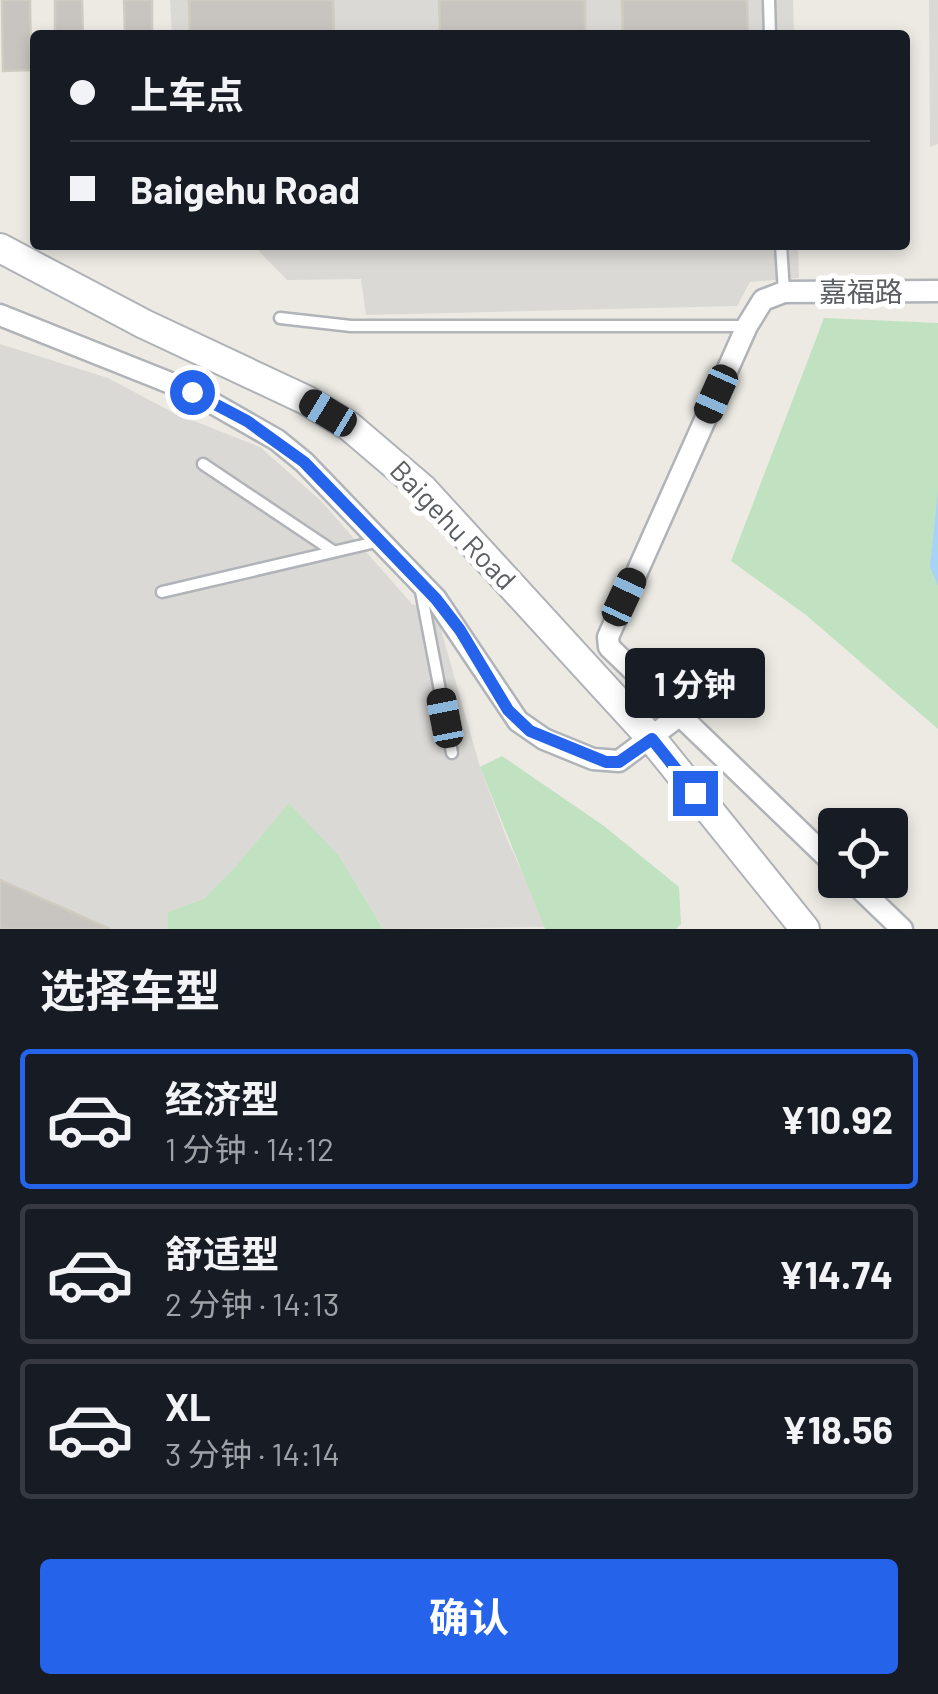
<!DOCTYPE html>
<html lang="zh">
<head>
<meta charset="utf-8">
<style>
	:root { --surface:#171b24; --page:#20242c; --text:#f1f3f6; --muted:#9ea1a6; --line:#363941; --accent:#2563eb }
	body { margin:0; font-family:Barlow,"Noto Sans SC",sans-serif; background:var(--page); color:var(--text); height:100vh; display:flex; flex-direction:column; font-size:38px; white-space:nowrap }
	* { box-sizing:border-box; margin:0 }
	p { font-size:32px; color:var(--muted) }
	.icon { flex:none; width:55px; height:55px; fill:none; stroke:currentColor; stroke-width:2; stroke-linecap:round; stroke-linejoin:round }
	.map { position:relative; height:929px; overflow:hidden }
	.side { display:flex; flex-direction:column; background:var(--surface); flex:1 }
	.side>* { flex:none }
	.top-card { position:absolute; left:30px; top:30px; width:880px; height:220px; border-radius:10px; box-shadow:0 5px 15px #0003; display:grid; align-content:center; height:220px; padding:0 40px; background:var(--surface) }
	.tools { position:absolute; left:818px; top:808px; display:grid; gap:20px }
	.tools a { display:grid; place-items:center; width:90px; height:90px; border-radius:10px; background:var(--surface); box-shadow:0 5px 15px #0003; font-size:50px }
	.end { position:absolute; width:45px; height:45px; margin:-22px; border:12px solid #2563eb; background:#fff; box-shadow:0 0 0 5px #fff }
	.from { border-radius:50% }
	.bubble { position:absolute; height:70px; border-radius:10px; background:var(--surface); box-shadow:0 5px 15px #0003; font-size:32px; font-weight:700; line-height:70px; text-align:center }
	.car { position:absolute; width:30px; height:60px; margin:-30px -15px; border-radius:12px; box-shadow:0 0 8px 2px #0007; background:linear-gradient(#222 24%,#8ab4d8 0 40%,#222 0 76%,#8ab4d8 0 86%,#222 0) }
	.top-card b { display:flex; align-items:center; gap:35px; height:95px; font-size:38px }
	.top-card b+b { border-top:2px solid var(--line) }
	.top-card i { width:25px; height:25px; background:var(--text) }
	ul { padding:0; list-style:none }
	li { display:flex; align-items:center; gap:30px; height:140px; margin:0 20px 15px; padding:0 20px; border:5px solid var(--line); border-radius:10px }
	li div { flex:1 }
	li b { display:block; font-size:38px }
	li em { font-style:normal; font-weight:700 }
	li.on { border-color:var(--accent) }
	li>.icon { width:90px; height:90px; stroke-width:1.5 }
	h2 { padding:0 40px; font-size:45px; line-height:120px }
	.cta { display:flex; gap:20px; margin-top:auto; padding:20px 40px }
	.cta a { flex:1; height:115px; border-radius:10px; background:var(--accent); color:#fff; font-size:40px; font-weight:700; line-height:115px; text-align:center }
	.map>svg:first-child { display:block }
</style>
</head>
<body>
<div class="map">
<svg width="938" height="929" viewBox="0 0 938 929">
	<rect width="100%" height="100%" fill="#eceae3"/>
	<g fill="#dbd9d5">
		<path d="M170 0H793L794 35H172Z"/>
		<path d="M929 0H938V144L930 147Z"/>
		<path d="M253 245H798L799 278 750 282 737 306 366 315 361 279 287 280Z"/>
		<path d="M0 344 108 378 174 413 260 447 321 501 413 605H434L480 767 507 839 547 927 383 929 340 857 237 865 203 899 169 912 167 929H0Z"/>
	</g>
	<g fill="#c1e2c1">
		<path d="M824 318 938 323V729L806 615 731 561Z"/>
		<path d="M502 756 604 826 679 887 681 924 676 929H545L480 767Z"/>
		<path d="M289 803 340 857 383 929H167L168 912 203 899 237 865Z"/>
	</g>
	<path fill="#a7d3f8" d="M938 490V586L930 567Z"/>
	<g fill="#c8c5c0" stroke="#d0ccc2" stroke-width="2.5">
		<path d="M2 0H30L31 70 3 71Z"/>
		<path d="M55 0H82L83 35H55Z"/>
		<path d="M124 0H152V35H125Z"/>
		<path d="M189 0H333L334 35H190Z"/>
		<path d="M439 0H585V35H440Z"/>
		<path d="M622 0H747L748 35H623Z"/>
		<path d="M0 880 110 929H0Z"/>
	</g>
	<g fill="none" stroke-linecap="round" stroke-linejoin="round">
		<g stroke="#b0b3b7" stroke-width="15">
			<g id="lane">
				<path d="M769 0 770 35"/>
				<path d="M781 245 784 292"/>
				<path d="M280 318 351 326H746"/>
				<path d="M203 464 333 551"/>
				<path d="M420 586 452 753"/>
				<path d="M162 592 380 541"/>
			</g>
		</g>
		<g stroke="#b0b3b7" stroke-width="25">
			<g id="street">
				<path d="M0 315 193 392 277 440 304 462 436 599 518 721 544 739 593 759 619 761 679 716"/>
				<path d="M835 865 609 647 608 637 747 326 763 300 784 292 938 291"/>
				<path d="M851 880 902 929"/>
			</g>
		</g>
		<g stroke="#afb2b7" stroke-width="32">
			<path id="secondary" d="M0 248 144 324 306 400 349 426 423 489 652 739 805 929"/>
		</g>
		<use href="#lane" stroke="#fff" stroke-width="10"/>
		<use href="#street" stroke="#fff" stroke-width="20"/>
		<use href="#secondary" stroke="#fff" stroke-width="28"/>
	</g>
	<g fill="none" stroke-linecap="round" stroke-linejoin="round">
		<path stroke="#2563eb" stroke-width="12" d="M192 392 247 421 304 462 436 599 460 630 508 710 530 731 606 762H619L652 739 695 793"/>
	</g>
	<g text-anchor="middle" stroke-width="10" stroke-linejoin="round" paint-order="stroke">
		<g font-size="28" fill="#5b5e62" stroke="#fff">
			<text x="861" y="302">嘉福路</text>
			<text transform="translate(453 525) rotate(46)" y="10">Baigehu Road</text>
		</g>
	</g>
</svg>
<div class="tools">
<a><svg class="icon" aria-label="locate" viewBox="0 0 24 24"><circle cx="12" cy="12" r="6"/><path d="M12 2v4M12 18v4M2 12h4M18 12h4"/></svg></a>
</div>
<i class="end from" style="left:192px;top:392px"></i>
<i class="end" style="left:695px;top:793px"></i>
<div class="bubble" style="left:625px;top:648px;width:140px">1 分钟</div>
<i class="car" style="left:716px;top:394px;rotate:204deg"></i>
<i class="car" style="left:328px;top:413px;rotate:301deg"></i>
<i class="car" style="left:624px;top:597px;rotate:25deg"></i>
<i class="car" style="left:445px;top:718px;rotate:349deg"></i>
<div class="top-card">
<b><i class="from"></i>上车点</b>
<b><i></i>Baigehu Road</b>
</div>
</div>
<section class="side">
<h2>选择车型</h2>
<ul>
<li class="on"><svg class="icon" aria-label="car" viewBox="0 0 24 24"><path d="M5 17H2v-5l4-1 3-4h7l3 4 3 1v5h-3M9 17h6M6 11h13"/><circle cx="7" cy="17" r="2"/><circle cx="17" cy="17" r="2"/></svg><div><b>经济型</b><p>1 分钟 · 14:12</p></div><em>¥10.92</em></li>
<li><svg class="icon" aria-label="car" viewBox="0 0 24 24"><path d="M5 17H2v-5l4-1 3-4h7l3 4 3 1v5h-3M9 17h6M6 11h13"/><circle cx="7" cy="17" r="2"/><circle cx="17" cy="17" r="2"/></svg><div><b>舒适型</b><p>2 分钟 · 14:13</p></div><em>¥14.74</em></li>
<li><svg class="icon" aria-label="car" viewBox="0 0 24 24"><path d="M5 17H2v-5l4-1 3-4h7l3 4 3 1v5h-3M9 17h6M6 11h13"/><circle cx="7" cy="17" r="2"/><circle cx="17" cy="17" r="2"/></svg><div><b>XL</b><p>3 分钟 · 14:14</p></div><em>¥18.56</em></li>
</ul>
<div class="cta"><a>确认</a></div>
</section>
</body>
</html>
